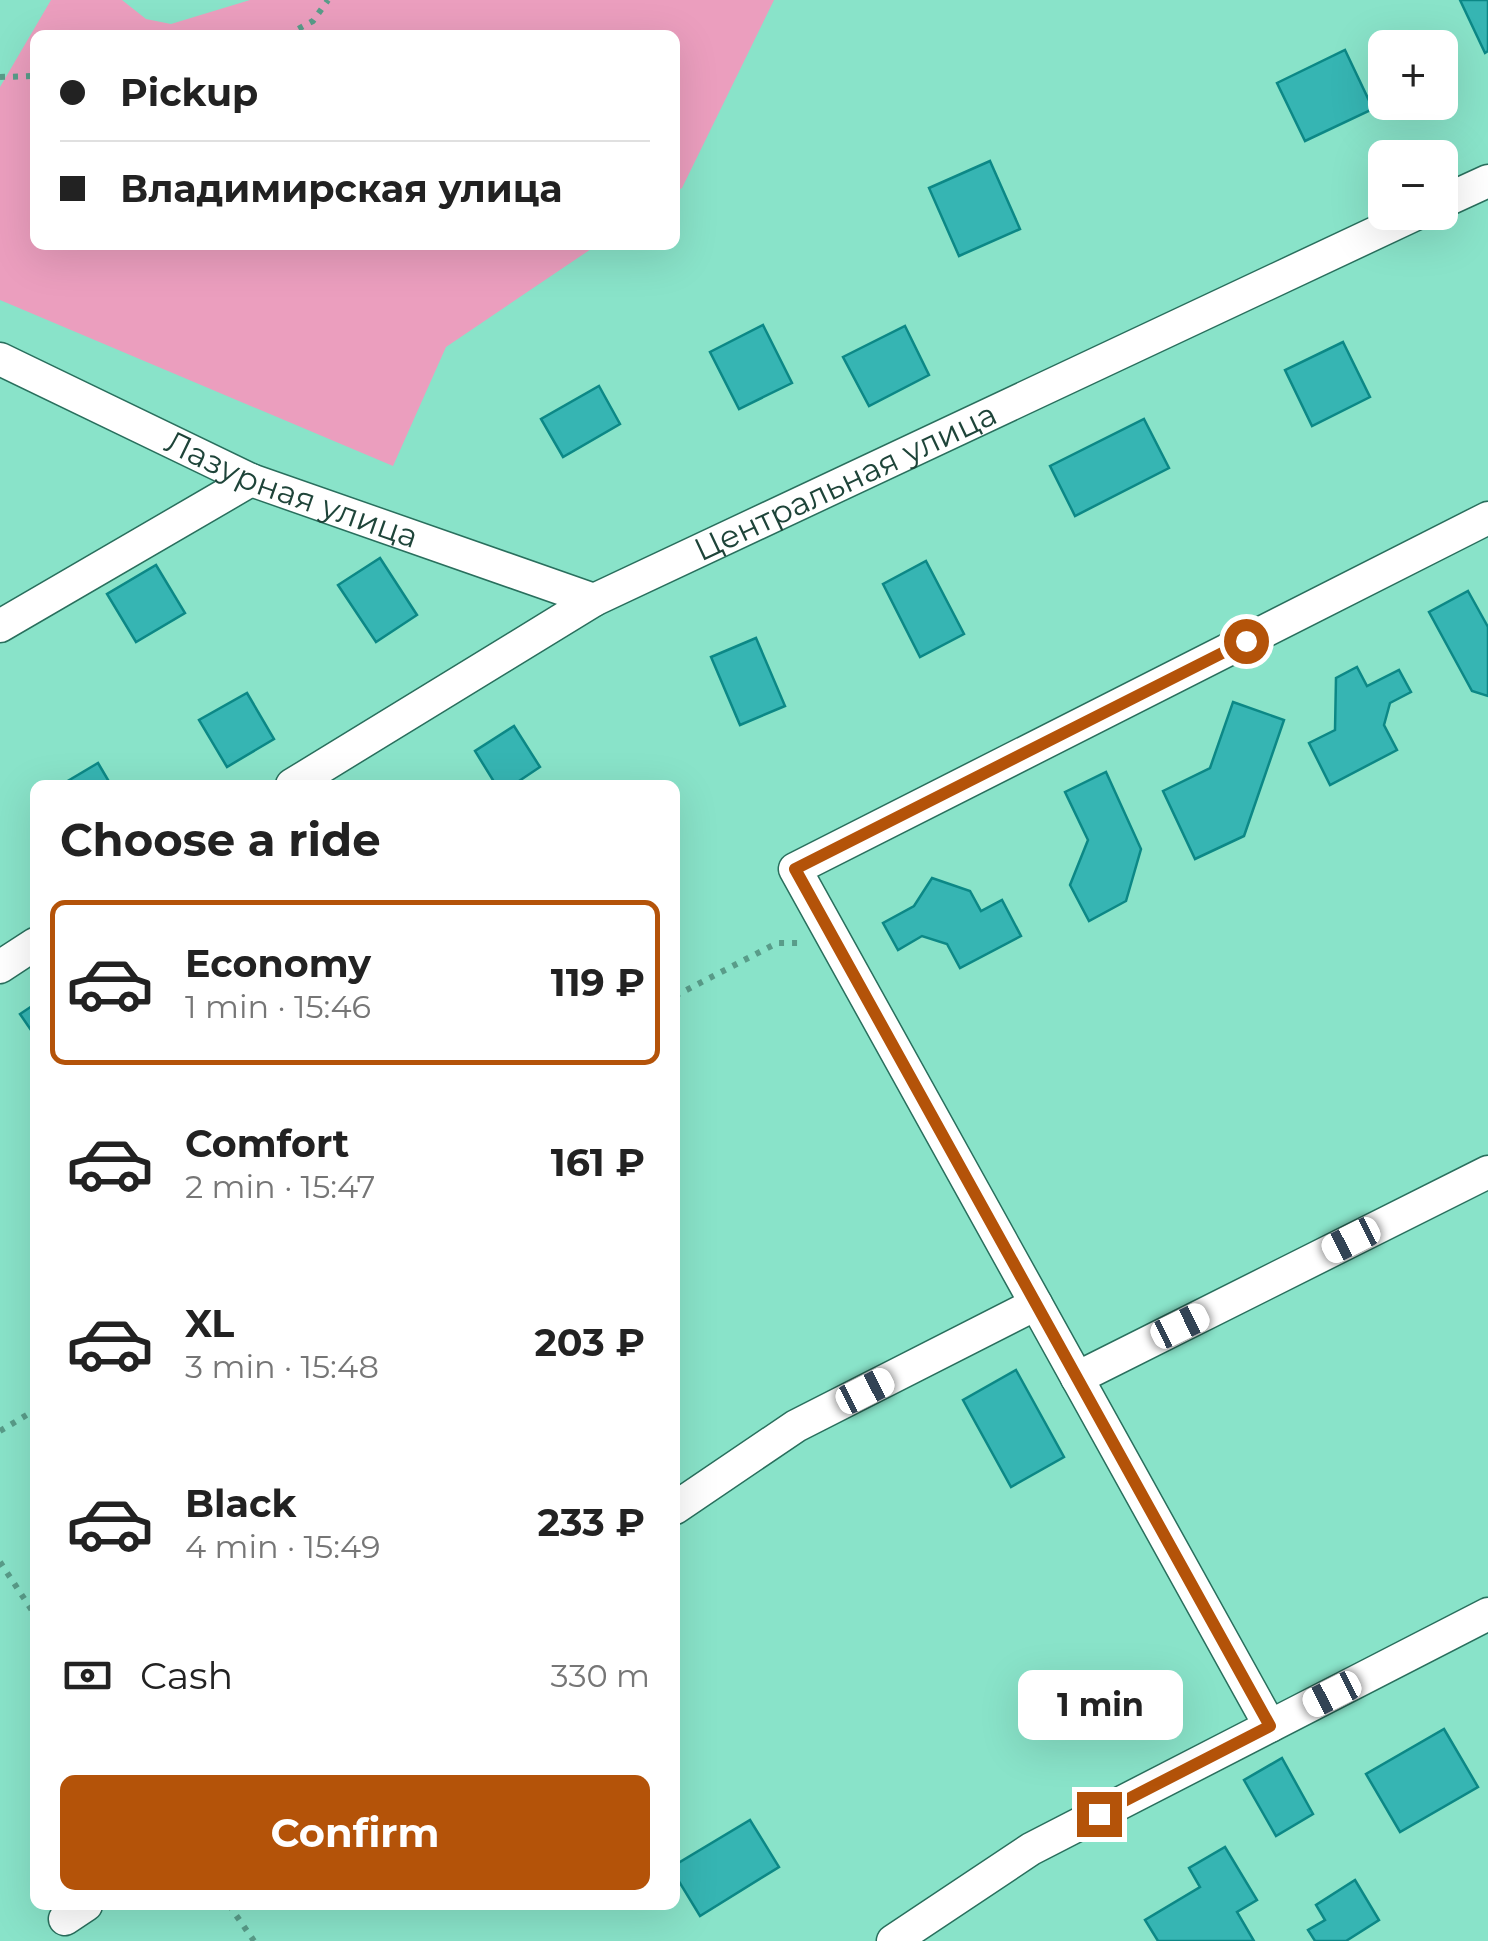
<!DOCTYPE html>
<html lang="en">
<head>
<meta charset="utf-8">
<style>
	:root { --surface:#fff; --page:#f2f2f2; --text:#222; --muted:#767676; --line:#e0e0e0; --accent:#b45309 }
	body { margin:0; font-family:Montserrat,sans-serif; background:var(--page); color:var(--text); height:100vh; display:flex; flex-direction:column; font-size:38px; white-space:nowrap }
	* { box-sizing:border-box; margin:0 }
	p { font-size:32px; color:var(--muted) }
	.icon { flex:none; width:55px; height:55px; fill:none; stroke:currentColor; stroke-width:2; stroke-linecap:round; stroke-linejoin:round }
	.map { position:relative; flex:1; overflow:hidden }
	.drawer { position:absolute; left:30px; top:780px; width:650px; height:1130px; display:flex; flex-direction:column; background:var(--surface); border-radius:15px; box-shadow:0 10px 40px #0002 }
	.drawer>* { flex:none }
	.banner { position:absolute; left:30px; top:30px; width:650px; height:220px; border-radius:15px; box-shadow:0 10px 40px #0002; display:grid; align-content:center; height:220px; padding:0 30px; background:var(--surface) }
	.controls { position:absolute; left:1368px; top:30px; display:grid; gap:20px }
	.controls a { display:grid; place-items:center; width:90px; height:90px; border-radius:15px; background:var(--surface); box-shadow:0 10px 40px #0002; font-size:50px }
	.end { position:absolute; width:45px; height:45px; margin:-22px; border:12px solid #b45309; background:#fff; box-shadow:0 0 0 5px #fff }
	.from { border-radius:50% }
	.bubble { position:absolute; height:70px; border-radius:15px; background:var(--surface); box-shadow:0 10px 40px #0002; font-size:32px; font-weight:700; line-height:70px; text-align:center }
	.car { position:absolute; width:30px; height:60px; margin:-30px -15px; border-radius:12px; box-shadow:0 0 8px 2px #0007; background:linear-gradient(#fff 24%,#345 0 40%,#fff 0 76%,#345 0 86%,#fff 0) }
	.banner b { display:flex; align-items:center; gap:35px; height:95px; font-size:38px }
	.banner b+b { border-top:2px solid var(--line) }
	.banner i { width:25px; height:25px; background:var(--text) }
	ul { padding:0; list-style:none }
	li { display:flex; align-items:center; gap:30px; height:165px; margin:0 20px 15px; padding:0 10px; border:5px solid transparent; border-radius:15px }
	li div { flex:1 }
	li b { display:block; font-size:38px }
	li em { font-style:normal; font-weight:700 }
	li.on { border-color:var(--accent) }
	li>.icon { width:90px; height:90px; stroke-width:1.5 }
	h2 { padding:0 30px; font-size:45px; line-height:120px }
	.pay { display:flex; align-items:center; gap:25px; height:110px; padding:0 30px; font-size:38px }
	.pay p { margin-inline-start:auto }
	.action { display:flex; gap:20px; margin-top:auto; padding:20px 30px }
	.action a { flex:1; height:115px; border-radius:15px; background:var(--accent); color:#fff; font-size:40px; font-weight:700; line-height:115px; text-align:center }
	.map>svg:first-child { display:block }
</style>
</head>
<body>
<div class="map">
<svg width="1488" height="1941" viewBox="0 0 1488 1941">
	<rect width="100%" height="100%" fill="#89e3c9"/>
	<path fill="#eb9ebe" d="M51 0H122L146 19 171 24 250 0H774L682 188 675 192V35H35V245H597L446 347 393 466 0 300V87Z"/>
	<g fill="#36b5b3" stroke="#0c8886" stroke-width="2.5">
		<path d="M1460 0H1488V51L1485 53Z"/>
		<path d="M1345 50 1373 109 1305 141 1277 83Z"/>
		<path d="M990 161 1020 229 959 256 929 188Z"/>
		<path d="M763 325 792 383 739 409 710 352Z"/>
		<path d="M905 326 929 375 869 406 843 357Z"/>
		<path d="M1343 342 1370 397 1312 426 1285 370Z"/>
		<path d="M599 386 620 424 563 457 541 419Z"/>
		<path d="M1144 419 1169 468 1075 516 1050 466Z"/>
		<path d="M380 558 417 615 376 642 338 585Z"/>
		<path d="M926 561 964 634 920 657 883 584Z"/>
		<path d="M156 565 185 613 136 642 107 594Z"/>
		<path d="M1468 591 1488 627V696L1472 691 1429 612Z"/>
		<path d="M756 638 785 706 740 725 711 657Z"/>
		<path d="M1357 667 1367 686 1399 670 1411 692 1390 703 1384 725 1397 750 1330 785 1309 743 1335 730 1336 678Z"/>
		<path d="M247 693 274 739 227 767 199 720Z"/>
		<path d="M1233 702 1284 720 1244 836 1195 859 1163 791 1210 768Z"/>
		<path d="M514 726 540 767 513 785H496L475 751Z"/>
		<path d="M98 763 111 785H61Z"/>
		<path d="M1106 772 1141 849 1126 901 1089 921 1070 885 1088 840 1065 792Z"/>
		<path d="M932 878 970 891 981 911 1002 900 1021 936 960 968 947 944 922 936 898 950 883 923 914 906Z"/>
		<path d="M35 1004V1036L20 1014Z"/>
		<path d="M1016 1370 1064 1457 1011 1487 963 1400Z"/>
		<path d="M1444 1729 1478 1787 1400 1832 1366 1774Z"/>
		<path d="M1282 1758 1313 1814 1276 1836 1244 1780Z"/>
		<path d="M750 1820 779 1867 700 1916 675 1875V1865Z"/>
		<path d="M1225 1847 1257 1900 1237 1912 1254 1941H1158L1145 1920 1200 1887 1189 1868Z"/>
		<path d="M1355 1880 1379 1920 1346 1941H1315L1308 1930 1325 1920 1316 1905Z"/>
	</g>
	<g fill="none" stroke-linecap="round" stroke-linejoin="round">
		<g stroke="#296f5d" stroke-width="35">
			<g id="minor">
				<path d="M1440 203 1488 181"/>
				<path id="s1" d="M0 359 251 480 594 600"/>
				<path d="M0 626 251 480"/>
				<path id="s2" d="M292 785 594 600 1420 212"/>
				<path d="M0 967 35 944"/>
				<path d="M1077 1378 1488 1172"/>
				<path d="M675 1508 796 1426 1036 1304"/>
				<path d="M1270 1726 795 869 1488 518"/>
				<path d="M65 1919 86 1905"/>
				<path d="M893 1941 1031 1849 1488 1614"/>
			</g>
		</g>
		<g stroke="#599c89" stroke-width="6" stroke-dasharray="5 8" stroke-linecap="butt">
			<path d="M287 35 313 21 328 0"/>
			<path d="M0 77 35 76"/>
			<path d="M675 996 777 943H799"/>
			<path d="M0 1431 35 1410"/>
			<path d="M0 1562 35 1615"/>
			<path d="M229 1905 254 1941"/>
		</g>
		<use href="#minor" stroke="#fff" stroke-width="32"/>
	</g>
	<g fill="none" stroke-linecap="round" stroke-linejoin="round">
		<path stroke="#b45309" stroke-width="12" d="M1099 1814 1270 1726 795 869 1246 641"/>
	</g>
	<g text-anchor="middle" stroke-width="8" stroke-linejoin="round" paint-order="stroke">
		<g font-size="32" fill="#1e4439" stroke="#89e3c9">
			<text dy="11" stroke="none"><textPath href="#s2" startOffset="632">Центральная улица</textPath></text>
			<text dy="11" stroke="none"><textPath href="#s1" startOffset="320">Лазурная улица</textPath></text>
		</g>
	</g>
</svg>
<div class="controls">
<a>+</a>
<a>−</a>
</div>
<i class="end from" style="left:1246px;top:641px"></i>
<i class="end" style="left:1099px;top:1814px"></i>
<div class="bubble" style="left:1018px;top:1670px;width:165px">1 min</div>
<i class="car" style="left:1351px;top:1240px;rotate:243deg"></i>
<i class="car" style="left:1180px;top:1326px;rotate:64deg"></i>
<i class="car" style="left:865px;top:1391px;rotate:63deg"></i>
<i class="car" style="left:1332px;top:1694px;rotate:243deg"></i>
<div class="banner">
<b><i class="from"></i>Pickup</b>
<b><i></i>Владимирская улица</b>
</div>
<section class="drawer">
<h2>Choose a ride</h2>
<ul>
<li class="on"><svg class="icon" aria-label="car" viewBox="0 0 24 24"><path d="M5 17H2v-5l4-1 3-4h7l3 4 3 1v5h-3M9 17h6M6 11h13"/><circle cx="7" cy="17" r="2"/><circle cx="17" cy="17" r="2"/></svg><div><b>Economy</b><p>1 min · 15:46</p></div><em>119 ₽</em></li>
<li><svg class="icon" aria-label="car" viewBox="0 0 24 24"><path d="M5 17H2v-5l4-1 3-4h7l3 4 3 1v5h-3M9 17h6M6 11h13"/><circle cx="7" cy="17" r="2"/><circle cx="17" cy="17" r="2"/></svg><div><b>Comfort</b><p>2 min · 15:47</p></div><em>161 ₽</em></li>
<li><svg class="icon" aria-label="car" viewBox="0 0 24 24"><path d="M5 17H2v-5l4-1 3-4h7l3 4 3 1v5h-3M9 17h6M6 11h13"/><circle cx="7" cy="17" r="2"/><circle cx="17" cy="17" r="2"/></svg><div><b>XL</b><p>3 min · 15:48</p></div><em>203 ₽</em></li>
<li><svg class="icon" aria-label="car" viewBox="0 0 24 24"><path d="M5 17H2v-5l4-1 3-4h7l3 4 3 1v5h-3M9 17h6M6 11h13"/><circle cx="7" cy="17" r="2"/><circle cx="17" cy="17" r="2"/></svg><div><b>Black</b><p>4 min · 15:49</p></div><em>233 ₽</em></li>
</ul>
<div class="pay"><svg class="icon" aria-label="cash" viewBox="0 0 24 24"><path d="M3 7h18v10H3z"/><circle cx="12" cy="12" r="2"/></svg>Cash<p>330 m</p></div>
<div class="action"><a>Confirm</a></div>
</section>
</div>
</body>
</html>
